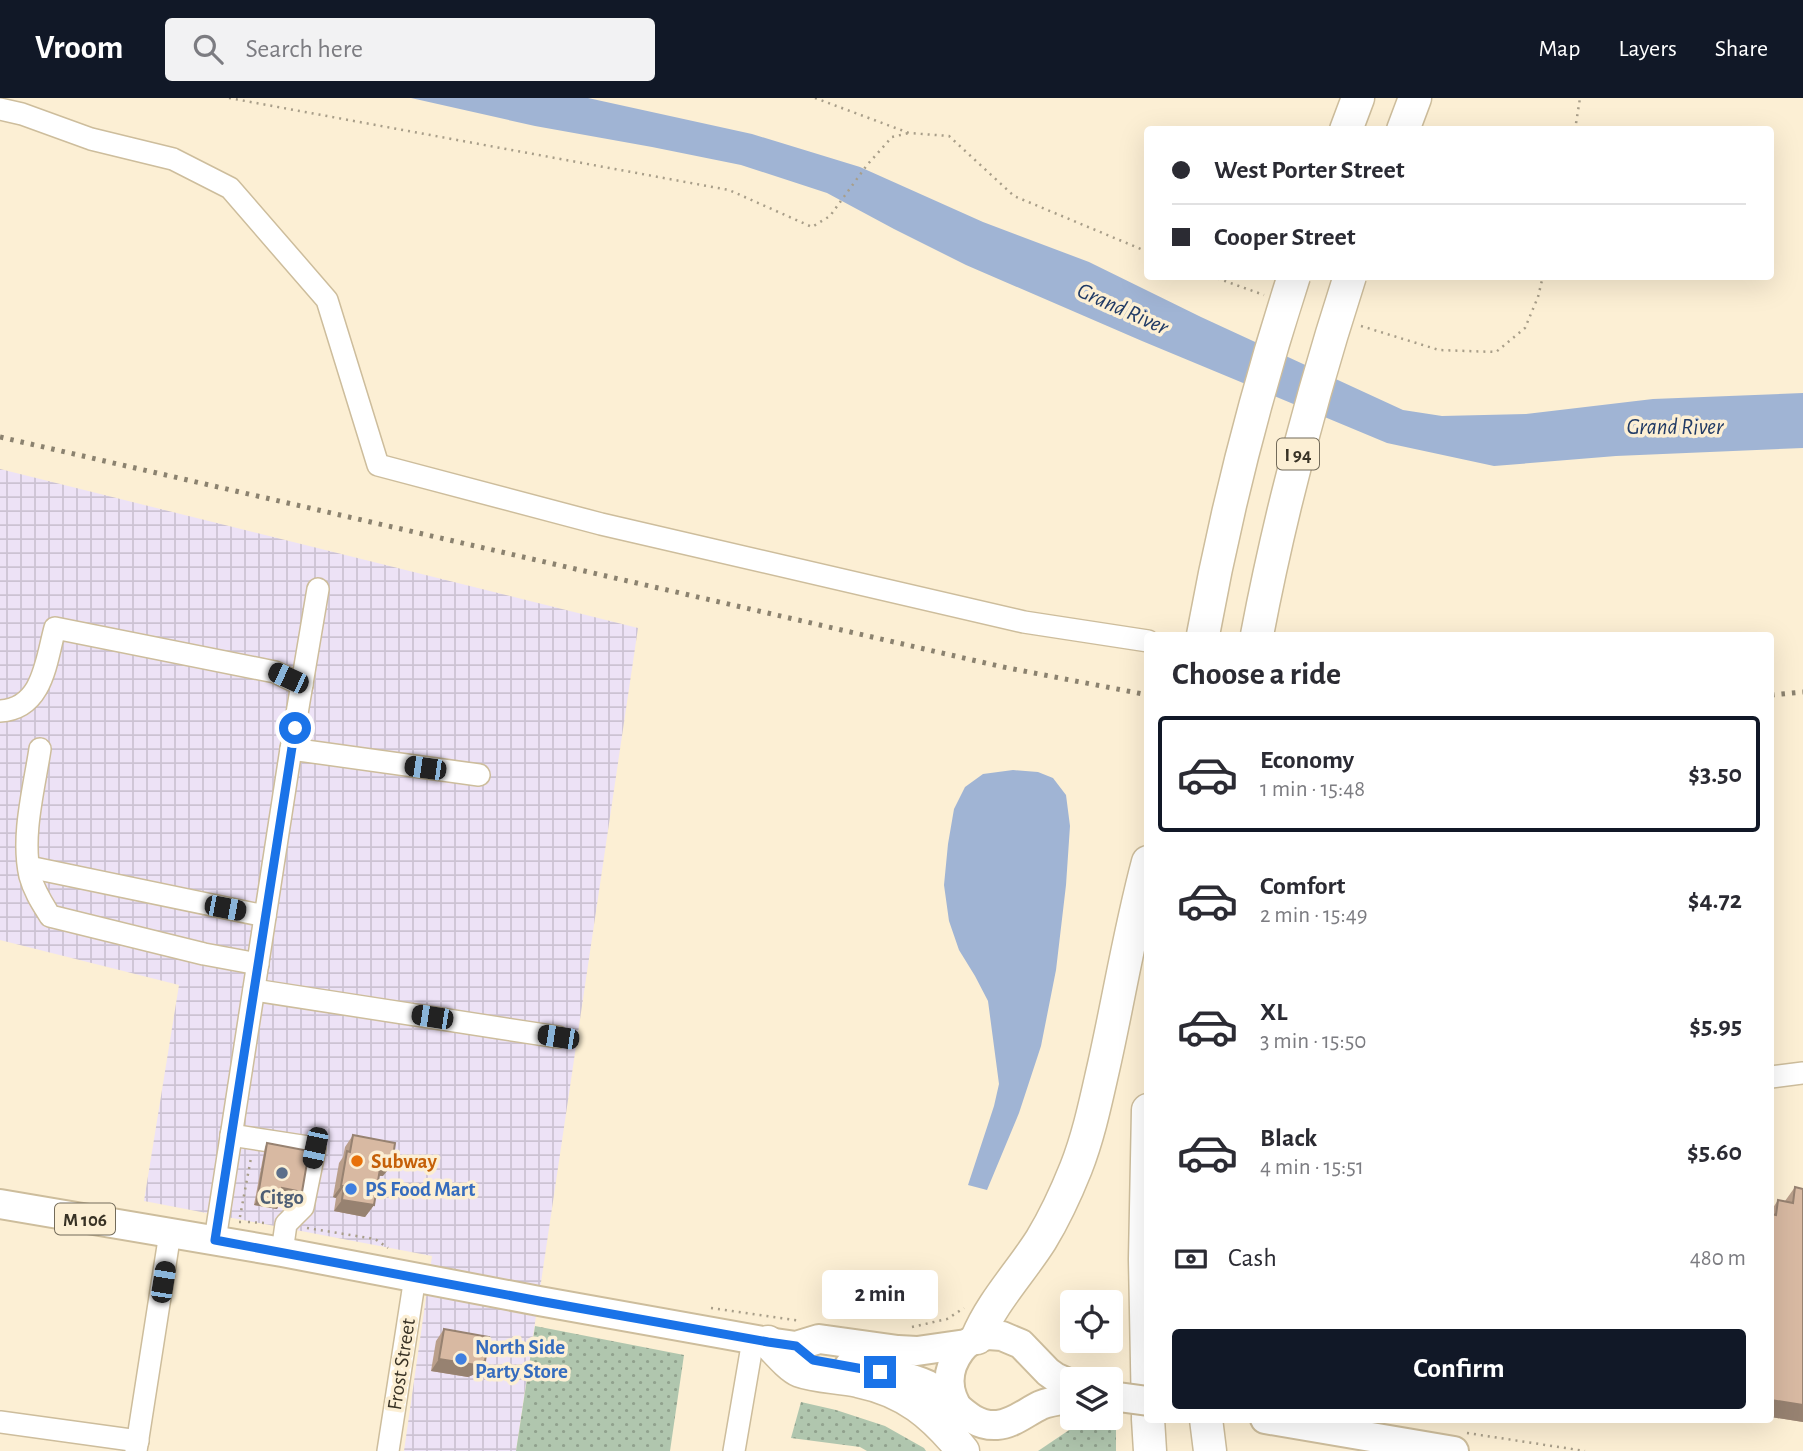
<!DOCTYPE html>
<html lang="en">
<head>
<meta charset="utf-8">
<style>
	:root { --surface:#fff; --page:#f2f2f3; --text:#2b2b33; --muted:#7c7c81; --line:#e1e1e2; --accent:#111827 }
	body { margin:0; font-family:"Alegreya Sans",sans-serif; background:var(--page); color:var(--text); height:100vh; display:flex; flex-direction:column; font-size:26px; white-space:nowrap }
	* { box-sizing:border-box; margin:0 }
	p { font-size:23px; color:var(--muted) }
	.icon { flex:none; width:38px; height:38px; fill:none; stroke:currentColor; stroke-width:2; stroke-linecap:round; stroke-linejoin:round }
	.map { position:relative; flex:1; overflow:hidden }
	.panel { position:absolute; left:1144px; top:534px; width:630px; height:791px; display:flex; flex-direction:column; background:var(--surface); border-radius:7px; box-shadow:0 7px 28px #0002 }
	.panel>* { flex:none }
	.guide { position:absolute; left:1144px; top:28px; width:630px; height:154px; border-radius:7px; box-shadow:0 7px 28px #0002; display:grid; align-content:center; height:154px; padding:0 28px; background:var(--surface) }
	.fabs { position:absolute; left:1060px; top:1192px; display:grid; gap:14px }
	.fabs a { display:grid; place-items:center; width:63px; height:63px; border-radius:7px; background:var(--surface); box-shadow:0 7px 28px #0002; font-size:35px }
	.end { position:absolute; width:32px; height:32px; margin:-16px; border:9px solid #1a73e8; background:#fff; box-shadow:0 0 0 4px #fff }
	.from { border-radius:50% }
	.bubble { position:absolute; height:49px; border-radius:7px; background:var(--surface); box-shadow:0 7px 28px #0002; font-size:23px; font-weight:600; line-height:49px; text-align:center }
	.car { position:absolute; width:21px; height:42px; margin:-21px -10px; border-radius:9px; box-shadow:0 0 5px 2px #0007; background:linear-gradient(#222 24%,#8ab4d8 0 40%,#222 0 76%,#8ab4d8 0 86%,#222 0) }
	.guide b { display:flex; align-items:center; gap:24px; height:66px; font-size:26px }
	.guide b+b { border-top:2px solid var(--line) }
	.guide i { width:18px; height:18px; background:var(--text) }
	ul { padding:0; list-style:none }
	li { display:flex; align-items:center; gap:21px; height:116px; margin:0 14px 10px; padding:0 14px; border:4px solid transparent; border-radius:7px }
	li div { flex:1 }
	li b { display:block; font-size:26px }
	li em { font-style:normal; font-weight:600 }
	li.selected { border-color:var(--accent) }
	li>.icon { width:63px; height:63px; stroke-width:1.5 }
	h2 { padding:0 28px; font-size:32px; line-height:84px }
	.pay { display:flex; align-items:center; gap:18px; height:77px; padding:0 28px; font-size:26px }
	.pay p { margin-inline-start:auto }
	.cta { display:flex; gap:14px; margin-top:auto; padding:14px 28px }
	.cta a { flex:1; height:80px; border-radius:7px; background:var(--accent); color:#fff; font-size:28px; font-weight:600; line-height:80px; text-align:center }
	header { display:flex; align-items:center; gap:42px; box-sizing:border-box; height:98px; padding:0 35px; background:var(--accent); color:#fff }
	header strong { font-size:33px }
	nav { display:flex; gap:38px; margin-inline-start:auto; font-size:24px }
	.search { width:490px; height:63px; background:var(--page); display:flex; align-items:center; gap:18px; box-sizing:border-box; padding:0 24px; border-radius:7px; color:var(--muted); font-size:26px }
	.map>svg:first-child { display:block }
</style>
</head>
<body>
<header>
<strong>Vroom</strong>
<div class="search"><svg class="icon" aria-label="search" viewBox="0 0 24 24"><circle cx="10" cy="10" r="6"/><path d="M15 15l6 6"/></svg>Search here</div>
<nav><a>Map</a><a>Layers</a><a>Share</a></nav>
</header>
<div class="map">
<svg width="1803" height="1353" viewBox="0 0 1803 1353">
	<defs>
		<pattern id="industrial-grid" width="8" height="8" patternUnits="userSpaceOnUse" patternTransform="scale(1.75)"><rect width="8" height="8" fill="#ede2f6"/><path d="M0 4h8M4 0v8" fill="none" stroke="#ccc2d3"/></pattern>
		<pattern id="grass-dots" width="8" height="8" patternUnits="userSpaceOnUse" patternTransform="scale(1.75)"><rect width="8" height="8" fill="#b0c6ae"/><path d="M2 2h.1M6 6h.1" fill="none" stroke="#90a18d" stroke-width="1.8" stroke-linecap="round"/></pattern>
	</defs>
	<rect width="100%" height="100%" fill="#fcefd4"/>
	<path fill="url(#industrial-grid)" d="M0 371 638 530 516 1353H404L432 1158 144 1103 179 887 0 842Z"/>
	<g fill="url(#grass-dots)">
		<path d="M535 1228 684 1257 670 1353H516Z"/>
		<path d="M801 1304 836 1312 885 1328 924 1350 926 1353H867L860 1349 791 1340Z"/>
		<path d="M1087 1320 1116 1325V1353H1038Z"/>
	</g>
	<g fill="#a0b4d4">
		<path d="M411 0H588L752 36 860 69 983 124 1089 164 1201 219 1403 312 1442 318 1526 316 1653 301 1803 295V350L1616 358 1494 368 1387 345 1142 243 966 167 894 131 827 95 741 67 652 49 535 28Z"/>
		<path d="M1013 672 1038 674 1053 680 1066 697 1070 728 1066 787 1056 872 1041 948 1019 1015 987 1092 968 1087 994 1008 999 986 988 903 975 878 959 852 949 823 944 787 948 746 954 711 965 689 983 676Z"/>
	</g>
	<g fill="none" stroke-linecap="round" stroke-linejoin="round">
		<g stroke="#cdbd9c" stroke-width="24">
			<g id="minor">
				<path d="M0 11 22 16 91 41 173 61 230 90 327 202 378 367 601 426 1024 524 1148 543"/>
				<path d="M0 613C43 611 46 563 55 530L275 574 302 587"/>
				<path d="M40 651C34 691 21 738 30 778 34 793 42 805 50 818L204 856 258 866"/>
				<path d="M291 651 479 677"/>
				<path d="M29 769 265 818"/>
				<path d="M254 892 558 939"/>
				<path d="M1771 979 1803 975"/>
				<path d="M231 1037 315 1050 303 1109 286 1126 282 1154"/>
				<path d="M215 1142 291 651 318 491"/>
				<path d="M0 1324 138 1343"/>
				<path d="M136 1353 170 1135"/>
				<path d="M388 1353 415 1179"/>
				<path d="M734 1353 753 1242"/>
			</g>
		</g>
		<g stroke="#cdbd9c" stroke-width="32">
			<g id="major">
				<path d="M0 1106 282 1154 539 1203 768 1244 796 1248 819 1241 898 1252 917 1253 966 1246 977 1240 988 1237 1002 1238 1021 1246 1048 1274 1055 1279 1073 1287"/>
				<path d="M849 1268C876 1273 903 1276 928 1287 953 1299 967 1329 997 1327 1013 1326 1026 1314 1041 1307 1051 1303 1062 1302 1073 1300"/>
				<path d="M956 1307C944 1285 949 1264 966 1246"/>
				<path d="M1265 1321 1454 1353"/>
			</g>
		</g>
		<g stroke="#cdbd9c" stroke-width="35">
			<g id="highway">
				<path d="M1346 32 1358 0"/>
				<path d="M1403 32 1415 0"/>
				<path d="M1148 1012 1145 1161 1148 1316"/>
				<path d="M977 1240C992 1204 1020 1175 1041 1142 1055 1119 1066 1095 1076 1070 1089 1037 1096 1002 1104 967 1119 900 1130 831 1148 764"/>
				<path d="M768 1244C776 1252 790 1269 800 1273 816 1279 841 1279 858 1283 906 1293 933 1316 963 1353"/>
				<path d="M1148 1321 1150 1353"/>
				<path d="M1206 1321 1210 1353"/>
			</g>
		</g>
		<g stroke="#a89e89" stroke-width="2.5" stroke-dasharray="2 5" stroke-linecap="butt">
			<path d="M229 0 729 92 812 129 830 118 867 67 892 39 909 35"/>
			<path d="M815 0 909 35 949 38 1014 98 1148 154"/>
			<path d="M1575 32 1580 0"/>
			<path d="M1211 178 1264 197"/>
			<path d="M1361 228 1439 252 1496 254 1525 230 1538 199 1543 178"/>
			<path d="M241 1124H239L251 1060"/>
			<path d="M248 1124 266 1125"/>
			<path d="M307 1130 375 1141 388 1150"/>
			<path d="M711 1210 801 1223"/>
			<path d="M912 1229 947 1221 964 1210"/>
			<path d="M1467 1335 1585 1353"/>
		</g>
		<use href="#minor" stroke="#fff" stroke-width="21"/>
		<use href="#major" stroke="#fff" stroke-width="28"/>
		<use href="#highway" stroke="#fff" stroke-width="32"/>
		<g stroke="#8b826f" stroke-width="5" stroke-dasharray="3.5 7" stroke-linecap="butt">
			<path d="M0 339 1003 569 1148 597"/>
			<path d="M1771 597 1803 594"/>
		</g>
		<g stroke="#cdbd9c" stroke-width="32" stroke-linecap="butt">
			<path id="major-bridge" d="M1111 1298 1148 1303"/>
		</g>
		<g stroke="#cdbd9c" stroke-width="35" stroke-linecap="butt">
			<g id="highway-bridge">
				<path d="M1203 537C1225 416 1256 295 1294 178"/>
				<path d="M1257 537C1280 416 1312 296 1350 178"/>
			</g>
		</g>
		<use href="#major-bridge" stroke="#fff" stroke-width="28"/>
		<use href="#highway-bridge" stroke="#fff" stroke-width="32"/>
	</g>
	<g fill="#ba9f8b">
		<path d="M353 1037 383 1078H379L374 1107 365 1119 334 1113 336 1100 333 1099 339 1065 343 1059 345 1049Z"/>
		<path d="M267 1045 299 1098 282 1095 277 1111 254 1107 265 1049Z"/>
		<path d="M1795 1089 1803 1091V1324L1771 1319V1113L1778 1102 1785 1103Z"/>
		<path d="M444 1231 477 1275 468 1279 431 1273 436 1243Z"/>
	</g>
	<g fill="#978271">
		<path d="M381 1065 392 1067 383 1078 373 1077Z"/>
		<path d="M341 1088H344L336 1100 333 1099Z"/>
		<path d="M282 1090 302 1094 299 1098 280 1094Z"/>
		<path d="M342 1102 374 1107 365 1119 334 1113Z"/>
		<path d="M257 1103 279 1107 277 1111 254 1107Z"/>
		<path d="M439 1261 485 1263 477 1275 468 1279 431 1273Z"/>
		<path d="M1771 1302 1803 1307V1324L1771 1319Z"/>
	</g>
	<g fill="#d8b9a2" stroke="#978271" stroke-width="2">
		<path d="M353 1037 395 1045 392 1067 381 1065 374 1107 342 1102 344 1088H341L347 1053 350 1054Z"/>
		<path d="M267 1045 309 1053 302 1094 282 1090 279 1107 257 1103Z"/>
		<path d="M1795 1089 1803 1091V1307L1771 1302V1116L1776 1117 1778 1102 1793 1105Z"/>
		<path d="M444 1231 489 1239 485 1263 476 1267 439 1261Z"/>
	</g>
	<g fill="none" stroke-linecap="round" stroke-linejoin="round">
		<path stroke="#1a73e8" stroke-width="9" d="M295 630 215 1142 539 1203 768 1244 796 1248 813 1262 880 1274"/>
	</g>
	<circle fill="#e8710a" stroke="#fcefd4" stroke-width="2.5" cx="357" cy="1063" r="7"/>
	<circle fill="#5c6f8a" stroke="#fcefd4" stroke-width="2.5" cx="282" cy="1075" r="7"/>
	<g fill="#3f7fe0" stroke="#fcefd4" stroke-width="2.5">
		<circle cx="351" cy="1091" r="7"/>
		<circle cx="461" cy="1261" r="7"/>
	</g>
	<g text-anchor="middle" stroke-width="7" stroke-linejoin="round" paint-order="stroke">
		<g fill="#fcefd4" stroke="#736b5a" stroke-width="2">
			<rect x="1277" y="340.5" width="42" height="31" rx="5"/>
			<rect x="55" y="1105.5" width="60" height="31" rx="5"/>
		</g>
		<g font-size="19" font-weight="bold" fill="#383225">
			<text x="1298" y="363">I 94</text>
			<text x="85" y="1128">M 106</text>
		</g>
		<g font-size="21" font-weight="bold" fill="#c56008" stroke="#fcefd4" text-anchor="start">
			<text x="371" y="1070">Subway</text>
		</g>
		<g font-size="21" font-weight="bold" fill="#366cbe" stroke="#fcefd4" text-anchor="start">
			<text x="365" y="1098">PS Food Mart</text>
			<text x="475" y="1256">North Side<tspan x="475" dy="24">Party Store</tspan></text>
		</g>
		<g font-size="21" font-weight="bold" fill="#4e5e75" stroke="#fcefd4">
			<text x="282" y="1106">Citgo</text>
		</g>
		<g font-size="21" fill="#383225" stroke="#fcefd4">
			<text transform="translate(401 1266) rotate(-81)" y="7">Frost Street</text>
		</g>
		<g font-size="23" font-style="italic" fill="#203a65" stroke="#fcefd4">
			<text transform="translate(1123 210) rotate(24)" y="8">Grand River</text>
			<text x="1675" y="336">Grand River</text>
		</g>
	</g>
</svg>
<div class="fabs">
<a><svg class="icon" aria-label="locate" viewBox="0 0 24 24"><circle cx="12" cy="12" r="6"/><path d="M12 2v4M12 18v4M2 12h4M18 12h4"/></svg></a>
<a><svg class="icon" aria-label="layers" viewBox="0 0 24 24"><path d="M12 4l9 5-9 5-9-5zM3 14l9 5 9-5"/></svg></a>
</div>
<i class="end from" style="left:295px;top:630px"></i>
<i class="end" style="left:880px;top:1274px"></i>
<div class="bubble" style="left:822px;top:1172px;width:116px">2 min</div>
<i class="car" style="left:288px;top:580px;rotate:295deg"></i>
<i class="car" style="left:425px;top:670px;rotate:278deg"></i>
<i class="car" style="left:225px;top:810px;rotate:101deg"></i>
<i class="car" style="left:432px;top:919px;rotate:279deg"></i>
<i class="car" style="left:558px;top:939px;rotate:279deg"></i>
<i class="car" style="left:315px;top:1050px;rotate:192deg"></i>
<i class="car" style="left:163px;top:1184px;rotate:9deg"></i>
<div class="guide">
<b><i class="from"></i>West Porter Street</b>
<b><i></i>Cooper Street</b>
</div>
<section class="panel">
<h2>Choose a ride</h2>
<ul>
<li class="selected"><svg class="icon" aria-label="car" viewBox="0 0 24 24"><path d="M5 17H2v-5l4-1 3-4h7l3 4 3 1v5h-3M9 17h6M6 11h13"/><circle cx="7" cy="17" r="2"/><circle cx="17" cy="17" r="2"/></svg><div><b>Economy</b><p>1 min · 15:48</p></div><em>$3.50</em></li>
<li><svg class="icon" aria-label="car" viewBox="0 0 24 24"><path d="M5 17H2v-5l4-1 3-4h7l3 4 3 1v5h-3M9 17h6M6 11h13"/><circle cx="7" cy="17" r="2"/><circle cx="17" cy="17" r="2"/></svg><div><b>Comfort</b><p>2 min · 15:49</p></div><em>$4.72</em></li>
<li><svg class="icon" aria-label="car" viewBox="0 0 24 24"><path d="M5 17H2v-5l4-1 3-4h7l3 4 3 1v5h-3M9 17h6M6 11h13"/><circle cx="7" cy="17" r="2"/><circle cx="17" cy="17" r="2"/></svg><div><b>XL</b><p>3 min · 15:50</p></div><em>$5.95</em></li>
<li><svg class="icon" aria-label="car" viewBox="0 0 24 24"><path d="M5 17H2v-5l4-1 3-4h7l3 4 3 1v5h-3M9 17h6M6 11h13"/><circle cx="7" cy="17" r="2"/><circle cx="17" cy="17" r="2"/></svg><div><b>Black</b><p>4 min · 15:51</p></div><em>$5.60</em></li>
</ul>
<div class="pay"><svg class="icon" aria-label="cash" viewBox="0 0 24 24"><path d="M3 7h18v10H3z"/><circle cx="12" cy="12" r="2"/></svg>Cash<p>480 m</p></div>
<div class="cta"><a>Confirm</a></div>
</section>
</div>
</body>
</html>
